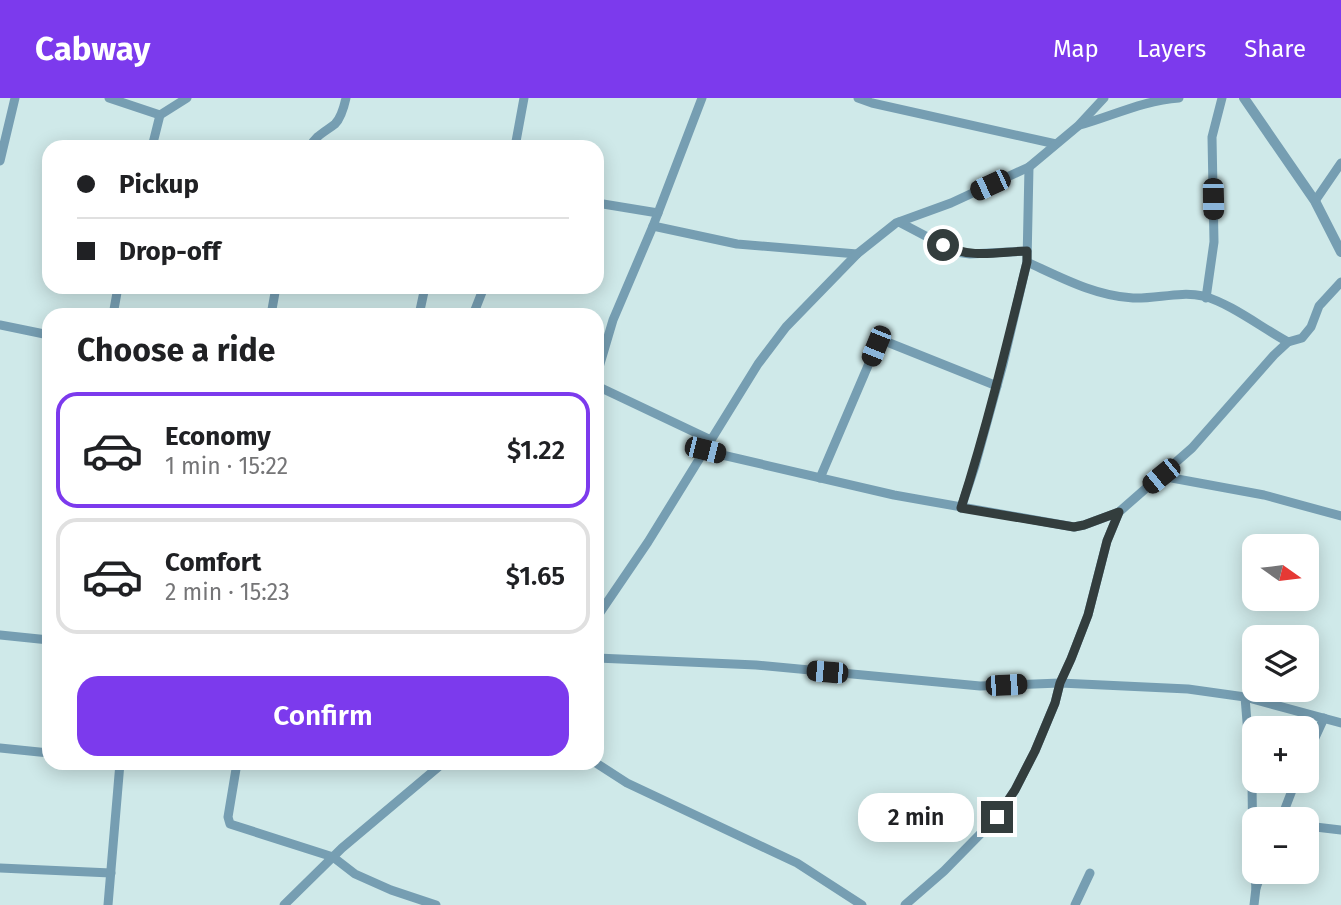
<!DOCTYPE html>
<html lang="en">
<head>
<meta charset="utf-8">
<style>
	:root { --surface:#fff; --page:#f2f2f2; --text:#202124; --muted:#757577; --line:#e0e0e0; --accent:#7c3aed }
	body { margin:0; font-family:"Fira Sans",sans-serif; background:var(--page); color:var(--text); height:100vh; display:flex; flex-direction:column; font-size:26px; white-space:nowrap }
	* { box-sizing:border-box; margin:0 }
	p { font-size:23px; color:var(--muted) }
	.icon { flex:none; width:38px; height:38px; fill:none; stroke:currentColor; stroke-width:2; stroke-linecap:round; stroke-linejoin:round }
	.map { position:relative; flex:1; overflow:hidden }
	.sheet { position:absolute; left:42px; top:210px; width:562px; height:462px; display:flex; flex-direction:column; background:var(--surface); border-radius:21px; box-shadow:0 4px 18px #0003 }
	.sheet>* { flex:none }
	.top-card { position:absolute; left:42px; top:42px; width:562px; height:154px; border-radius:21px; box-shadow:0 4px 18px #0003; display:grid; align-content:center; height:154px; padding:0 35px; background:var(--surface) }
	.needle { width:46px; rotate:104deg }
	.controls { position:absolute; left:1242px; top:436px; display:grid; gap:14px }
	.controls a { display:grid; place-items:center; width:77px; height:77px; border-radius:14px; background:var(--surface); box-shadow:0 4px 18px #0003; font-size:35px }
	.end { position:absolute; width:32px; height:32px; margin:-16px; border:9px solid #333d3d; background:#fff; box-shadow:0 0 0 4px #fff }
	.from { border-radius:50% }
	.bubble { position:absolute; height:49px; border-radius:21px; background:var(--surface); box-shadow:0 4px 18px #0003; font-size:23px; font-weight:600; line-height:49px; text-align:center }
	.car { position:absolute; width:21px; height:42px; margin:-21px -10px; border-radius:9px; box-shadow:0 0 5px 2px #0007; background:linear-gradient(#222 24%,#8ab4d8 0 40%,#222 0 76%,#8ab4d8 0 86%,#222 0) }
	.top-card b { display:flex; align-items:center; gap:24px; height:66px; font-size:26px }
	.top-card b+b { border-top:2px solid var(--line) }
	.top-card i { width:18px; height:18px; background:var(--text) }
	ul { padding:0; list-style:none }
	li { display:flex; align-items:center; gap:21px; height:116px; margin:0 14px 10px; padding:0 21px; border:4px solid var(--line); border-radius:21px }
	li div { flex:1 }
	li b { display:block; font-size:26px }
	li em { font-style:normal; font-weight:600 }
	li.on { border-color:var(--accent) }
	li>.icon { width:63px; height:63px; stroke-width:1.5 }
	h2 { padding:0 35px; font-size:32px; line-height:84px }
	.cta { display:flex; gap:14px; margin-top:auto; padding:14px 35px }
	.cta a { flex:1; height:80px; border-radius:21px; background:var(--accent); color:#fff; font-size:28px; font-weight:600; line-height:80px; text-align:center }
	header { display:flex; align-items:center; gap:42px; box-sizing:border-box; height:98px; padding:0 35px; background:var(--accent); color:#fff }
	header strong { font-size:33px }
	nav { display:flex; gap:38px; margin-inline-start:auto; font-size:24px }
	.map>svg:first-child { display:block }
</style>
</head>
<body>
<header>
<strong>Cabway</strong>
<nav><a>Map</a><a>Layers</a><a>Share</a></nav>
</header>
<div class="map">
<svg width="1341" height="807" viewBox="0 0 1341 807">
	<rect width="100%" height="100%" fill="#cfe9e9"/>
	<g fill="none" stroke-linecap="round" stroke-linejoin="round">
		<g stroke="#769eb2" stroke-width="9">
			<path d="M109 0 160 17"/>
			<path d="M858 0 872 5 1056 46"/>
			<path d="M1080 27C1112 18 1145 2 1179 0"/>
			<path d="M152 49 160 17 187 0"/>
			<path d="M310 49C316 37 325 34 335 26 341 20 344 9 346 0"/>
			<path d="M515 49 524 0"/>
			<path d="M0 63 15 0"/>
			<path d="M1315 103 1341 65"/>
			<path d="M597 105 658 115"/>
			<path d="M899 124 956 154 970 156 1027 153"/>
			<path d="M653 128 737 146 857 156"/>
			<path d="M1027 164C1060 179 1095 198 1133 200 1156 201 1180 193 1203 198 1230 205 1262 230 1288 244"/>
			<path d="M1206 200 1214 144 1212 39 1222 0"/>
			<path d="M113 217 118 189"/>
			<path d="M271 217 276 189"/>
			<path d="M419 217 425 189"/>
			<path d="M473 217 484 189"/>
			<path d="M0 227 49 237"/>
			<path d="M597 276 613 222 653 128 702 0"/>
			<path d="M597 288 711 342"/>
			<path d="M705 353 894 397 1074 429 1084 427 1119 414"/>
			<path d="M1161 378 1264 397 1341 418"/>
			<path d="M820 380 876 249 881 244H887L997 288"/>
			<path d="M961 410 975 368 1003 266 1027 164 1029 69"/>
			<path d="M597 519 648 444 758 266 786 229 857 156 896 125 951 105 1029 69 1078 28 1104 0"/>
			<path d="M0 537 49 542"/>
			<path d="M597 560 756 567 980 588 1060 585 1188 591 1245 599 1341 625"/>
			<path d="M1245 599 1252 686 1253 759 1256 790"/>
			<path d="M0 650 49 655"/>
			<path d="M1307 657 1324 620"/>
			<path d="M237 665 228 719 230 726 333 759 355 776 391 792 436 807"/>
			<path d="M596 665 627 685 797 765 862 807"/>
			<path d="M1281 721 1296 682"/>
			<path d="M1307 728 1341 732"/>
			<path d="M0 770 111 775"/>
			<path d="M108 807 120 665"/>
			<path d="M284 807 342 750 443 665"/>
			<path d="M905 807 944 773 997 719 1015 692 1035 653 1055 605 1060 585 1071 561 1088 517 1107 443 1119 414 1192 350 1274 257 1288 244 1302 240 1311 229 1319 208 1341 184"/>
			<path d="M1075 807 1090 775"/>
			<path d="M1254 807 1256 790 1262 774"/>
		</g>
		<path stroke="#769eb2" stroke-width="10" d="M1244 0 1315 103 1341 154"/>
	</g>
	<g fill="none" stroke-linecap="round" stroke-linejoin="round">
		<path stroke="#333d3d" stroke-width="9" d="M943 147C971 161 997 154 1027 153V164C1007 246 987 329 961 410L1074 429 1084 427 1119 414 1107 443 1088 517 1071 561 1060 585 1055 605 1035 653 1015 692 997 719"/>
	</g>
</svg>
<div class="controls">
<a><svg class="needle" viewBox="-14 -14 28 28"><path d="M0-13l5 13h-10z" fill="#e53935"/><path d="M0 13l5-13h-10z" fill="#757577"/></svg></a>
<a><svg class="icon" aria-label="layers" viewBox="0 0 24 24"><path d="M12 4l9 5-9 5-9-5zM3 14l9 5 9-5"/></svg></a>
<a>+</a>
<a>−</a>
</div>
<i class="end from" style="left:943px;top:147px"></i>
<i class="end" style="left:997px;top:719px"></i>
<div class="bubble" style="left:858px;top:695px;width:116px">2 min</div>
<i class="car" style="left:990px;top:87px;rotate:245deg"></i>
<i class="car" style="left:1213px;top:101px;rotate:179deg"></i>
<i class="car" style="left:876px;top:248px;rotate:202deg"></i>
<i class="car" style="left:705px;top:352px;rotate:104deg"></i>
<i class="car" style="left:1161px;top:378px;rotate:231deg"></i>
<i class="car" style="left:827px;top:574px;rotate:275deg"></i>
<i class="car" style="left:1006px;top:587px;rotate:87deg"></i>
<div class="top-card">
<b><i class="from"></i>Pickup</b>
<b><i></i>Drop-off</b>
</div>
<section class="sheet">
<h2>Choose a ride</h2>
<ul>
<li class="on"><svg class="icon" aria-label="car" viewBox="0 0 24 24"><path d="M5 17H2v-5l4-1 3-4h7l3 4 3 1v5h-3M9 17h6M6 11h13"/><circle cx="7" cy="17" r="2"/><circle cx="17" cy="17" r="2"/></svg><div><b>Economy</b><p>1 min · 15:22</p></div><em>$1.22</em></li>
<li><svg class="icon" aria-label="car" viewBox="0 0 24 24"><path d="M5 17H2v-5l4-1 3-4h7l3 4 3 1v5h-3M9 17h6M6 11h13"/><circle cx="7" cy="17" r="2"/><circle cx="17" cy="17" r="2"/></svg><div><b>Comfort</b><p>2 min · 15:23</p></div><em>$1.65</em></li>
</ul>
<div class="cta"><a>Confirm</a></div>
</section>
</div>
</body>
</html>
